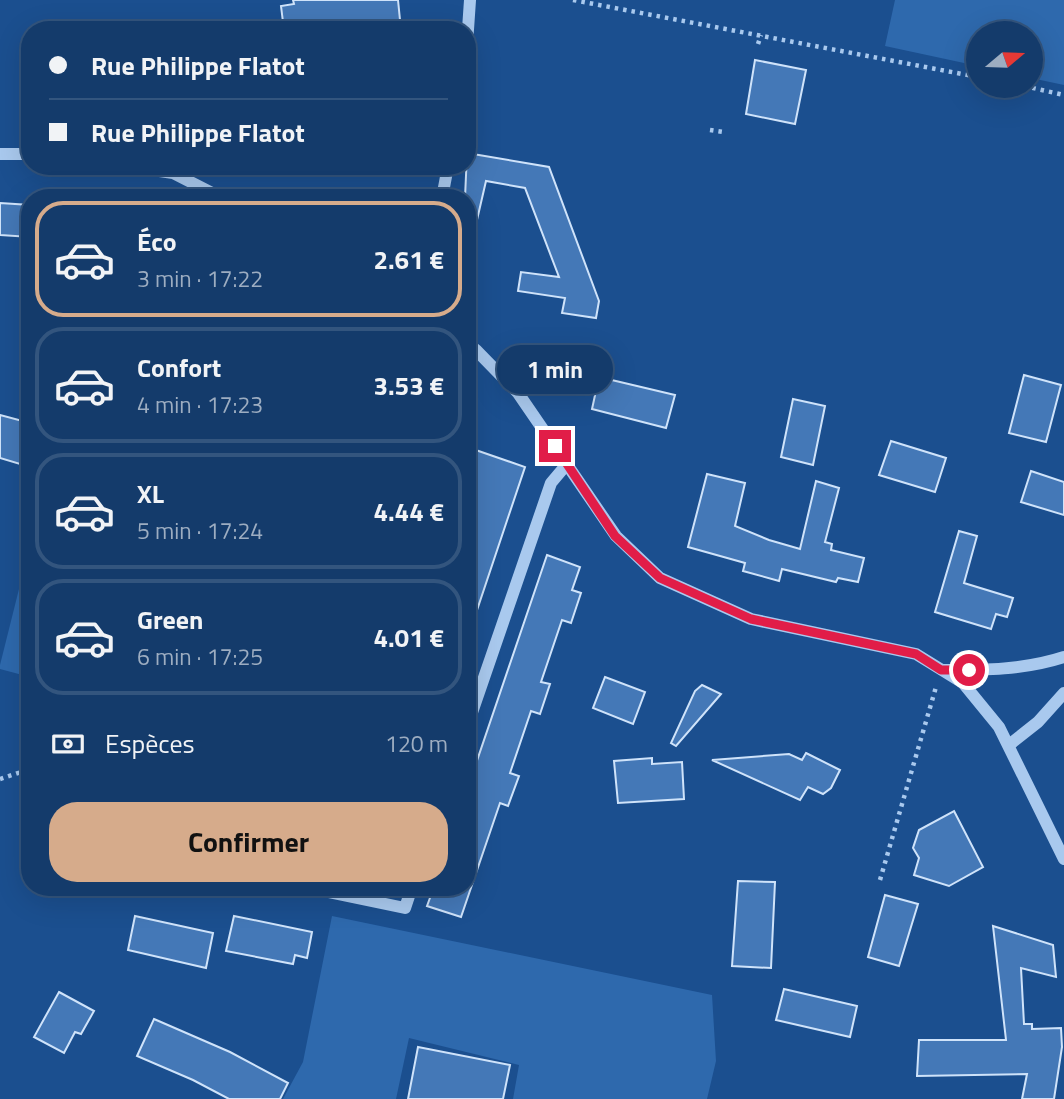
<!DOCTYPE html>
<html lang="fr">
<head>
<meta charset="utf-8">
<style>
	:root { --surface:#143b6b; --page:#214673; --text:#f1f3f6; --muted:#9dadc1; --line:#33557e; --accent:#d6ab8b }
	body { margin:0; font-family:"Titillium Web",sans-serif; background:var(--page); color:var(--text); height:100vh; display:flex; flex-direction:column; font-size:26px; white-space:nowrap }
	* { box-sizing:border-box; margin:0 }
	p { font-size:23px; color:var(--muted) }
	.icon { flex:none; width:38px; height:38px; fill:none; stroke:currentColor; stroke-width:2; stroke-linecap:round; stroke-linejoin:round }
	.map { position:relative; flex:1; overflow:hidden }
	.panel { position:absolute; left:21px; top:189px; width:455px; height:707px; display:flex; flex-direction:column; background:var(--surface); border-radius:28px; box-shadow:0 7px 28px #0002,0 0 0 2px var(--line) }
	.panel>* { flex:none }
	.hud { position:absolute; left:21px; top:21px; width:455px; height:154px; border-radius:28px; box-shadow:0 7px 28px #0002,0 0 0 2px var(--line); display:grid; align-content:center; height:154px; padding:0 28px; background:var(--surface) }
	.needle { width:46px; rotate:71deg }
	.buttons { position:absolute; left:966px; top:21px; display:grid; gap:14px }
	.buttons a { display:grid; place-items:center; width:77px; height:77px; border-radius:50%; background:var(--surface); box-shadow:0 7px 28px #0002,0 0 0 2px var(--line); font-size:35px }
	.end { position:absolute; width:32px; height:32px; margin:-16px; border:9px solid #e11d48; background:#fff; box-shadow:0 0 0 4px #fff }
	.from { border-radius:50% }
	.bubble { position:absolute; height:49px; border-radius:24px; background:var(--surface); box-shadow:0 7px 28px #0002,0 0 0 2px var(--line); font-size:23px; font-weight:700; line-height:49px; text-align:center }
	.hud b { display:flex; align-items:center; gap:24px; height:66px; font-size:26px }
	.hud b+b { border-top:2px solid var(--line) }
	.hud i { width:18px; height:18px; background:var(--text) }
	ul { padding:12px 0 0; list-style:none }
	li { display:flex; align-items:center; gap:21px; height:116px; margin:0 14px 10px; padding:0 14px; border:4px solid var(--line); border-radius:28px }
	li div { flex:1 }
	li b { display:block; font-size:26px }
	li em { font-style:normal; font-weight:700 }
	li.active { border-color:var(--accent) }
	li>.icon { width:63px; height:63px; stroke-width:1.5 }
	.pay { display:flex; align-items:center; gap:18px; height:77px; padding:0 28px; font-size:26px }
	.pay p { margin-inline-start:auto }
	.cta { display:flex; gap:14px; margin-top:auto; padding:14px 28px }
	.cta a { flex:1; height:80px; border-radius:28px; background:var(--accent); color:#111; font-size:28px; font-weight:700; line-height:80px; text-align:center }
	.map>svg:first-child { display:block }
</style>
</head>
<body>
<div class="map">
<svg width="1064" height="1099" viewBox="0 0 1064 1099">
	<rect width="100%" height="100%" fill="#1b4f8f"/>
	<g fill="#2e69ad">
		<path d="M895 0H1064V85L1031 78V33H978V66L885 46Z"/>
		<path d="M30 545V677L0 669V665Z"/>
		<path d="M332 916 712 995 716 1061 707 1099H513L519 1065 409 1038 396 1099H283L303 1062Z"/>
	</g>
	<g fill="#4478b7" stroke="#cfe3fa" stroke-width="2">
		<path d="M293 0H398L401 30H284L281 6 294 4Z"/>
		<path d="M755 60 806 70 795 124 746 114Z"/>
		<path d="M467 153 549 167 599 301 596 318 562 313 565 298 518 291 521 272 559 277 525 188 486 181 474 233 467 232V198H465Z"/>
		<path d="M0 203 30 205V237L0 235Z"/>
		<path d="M1024 375 1061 385 1046 442 1009 433Z"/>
		<path d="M599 377 675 395 666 428 592 409Z"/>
		<path d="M793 399 825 406 813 465 781 457Z"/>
		<path d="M0 415 30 423V467L0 458Z"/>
		<path d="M891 441 946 458 935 492 879 475Z"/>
		<path d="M467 447 525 467 471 628 467 627Z"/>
		<path d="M1031 471 1064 482V515L1021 502Z"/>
		<path d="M707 474 745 483 735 526 769 540 800 549 816 481 839 488 825 542 832 544 831 550 864 558 858 582 838 578 836 582 782 569 779 581 743 571 745 563 688 547Z"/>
		<path d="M959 531 977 536 964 583 1013 598 1007 617 996 614 991 629 935 612Z"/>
		<path d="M547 555 580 567 572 590 581 593 571 623 562 620 541 682 550 684 540 714 531 711 510 773 519 776 508 806 500 803 461 917 427 906 434 887H468L467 790Z"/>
		<path d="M605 677 645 692 633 724 593 708Z"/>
		<path d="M702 685 721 694 676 746 671 743 695 691Z"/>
		<path d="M806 753 840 770 831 788 823 794 808 787 800 800 712 760 789 754 802 760Z"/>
		<path d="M652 758V764L682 762 684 799 618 803 614 761Z"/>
		<path d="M954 811 983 867 949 886 914 875 919 858 913 848 919 830Z"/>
		<path d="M738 881 775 882 771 968 732 966Z"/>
		<path d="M885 895 918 904 899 966 868 957Z"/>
		<path d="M135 916 213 933 206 968 128 950Z"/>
		<path d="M234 916 312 932 307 958 295 955 293 964 226 951Z"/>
		<path d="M993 926 1053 945 1056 977 1021 968 1024 1024H1032V1029L1061 1028 1062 1047 1054 1099H1022L1027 1074 917 1076 919 1040H1006Z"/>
		<path d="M784 989 857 1006 850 1037 776 1020Z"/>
		<path d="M59 992 94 1011 81 1034 75 1032 64 1053 34 1037Z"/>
		<path d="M154 1019 230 1052 288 1083 280 1099H229L193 1080 137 1056Z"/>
		<path d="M418 1047 510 1065 503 1099H408Z"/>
	</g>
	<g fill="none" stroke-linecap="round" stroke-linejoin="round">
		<g stroke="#a9c9ee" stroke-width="4.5" stroke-dasharray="3.5 5" stroke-linecap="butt">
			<path d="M573 0 978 77"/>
			<path d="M758 44 761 35"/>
			<path d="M1024 86 1064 95"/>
			<path d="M710 130 723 132"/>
			<path d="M0 779 30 769"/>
			<path d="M880 880 936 687"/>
		</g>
		<g stroke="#a9c9ee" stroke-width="12">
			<path d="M467 44 470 0"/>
			<path d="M0 154H30"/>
			<path d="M126 166 173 173 222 198"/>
			<path d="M442 198 448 166"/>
			<path d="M467 343 476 350 518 393 616 536 660 578 751 619 916 654 963 683 999 727 1064 859"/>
			<path d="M943 670C984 670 1025 670 1064 657"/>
			<path d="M467 727 551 483 567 464"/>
			<path d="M1009 745 1038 722 1064 693"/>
			<path d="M304 887 405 908 412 887"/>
		</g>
	</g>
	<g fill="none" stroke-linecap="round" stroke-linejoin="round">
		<path stroke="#e11d48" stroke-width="9" d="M555 446 615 536 660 578 751 619 916 654 941 670H969"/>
	</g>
</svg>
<div class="buttons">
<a><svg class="needle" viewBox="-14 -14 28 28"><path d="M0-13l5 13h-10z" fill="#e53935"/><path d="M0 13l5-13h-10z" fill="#9dadc1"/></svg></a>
</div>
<i class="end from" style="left:969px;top:670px"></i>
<i class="end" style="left:555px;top:446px"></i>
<div class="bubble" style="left:497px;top:345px;width:116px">1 min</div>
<div class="hud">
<b><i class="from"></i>Rue Philippe Flatot</b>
<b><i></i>Rue Philippe Flatot</b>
</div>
<section class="panel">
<ul>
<li class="active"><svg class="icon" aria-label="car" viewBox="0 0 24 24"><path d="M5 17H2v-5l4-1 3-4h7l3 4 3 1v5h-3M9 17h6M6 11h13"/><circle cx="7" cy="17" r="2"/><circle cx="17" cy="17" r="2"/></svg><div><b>Éco</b><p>3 min · 17:22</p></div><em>2.61 €</em></li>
<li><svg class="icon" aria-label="car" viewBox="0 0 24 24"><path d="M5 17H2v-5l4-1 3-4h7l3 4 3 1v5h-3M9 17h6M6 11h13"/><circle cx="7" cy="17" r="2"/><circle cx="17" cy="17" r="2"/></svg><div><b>Confort</b><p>4 min · 17:23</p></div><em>3.53 €</em></li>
<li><svg class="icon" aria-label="car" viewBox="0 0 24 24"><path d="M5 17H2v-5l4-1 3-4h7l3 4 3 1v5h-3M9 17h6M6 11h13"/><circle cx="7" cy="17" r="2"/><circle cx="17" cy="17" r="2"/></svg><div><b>XL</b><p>5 min · 17:24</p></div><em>4.44 €</em></li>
<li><svg class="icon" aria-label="car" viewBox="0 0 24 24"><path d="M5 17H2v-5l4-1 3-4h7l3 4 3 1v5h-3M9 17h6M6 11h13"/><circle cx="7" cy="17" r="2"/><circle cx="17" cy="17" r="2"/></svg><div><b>Green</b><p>6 min · 17:25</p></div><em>4.01 €</em></li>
</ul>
<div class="pay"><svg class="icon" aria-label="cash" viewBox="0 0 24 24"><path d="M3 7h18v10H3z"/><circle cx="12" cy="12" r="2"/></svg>Espèces<p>120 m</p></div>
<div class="cta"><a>Confirmer</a></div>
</section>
</div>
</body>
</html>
